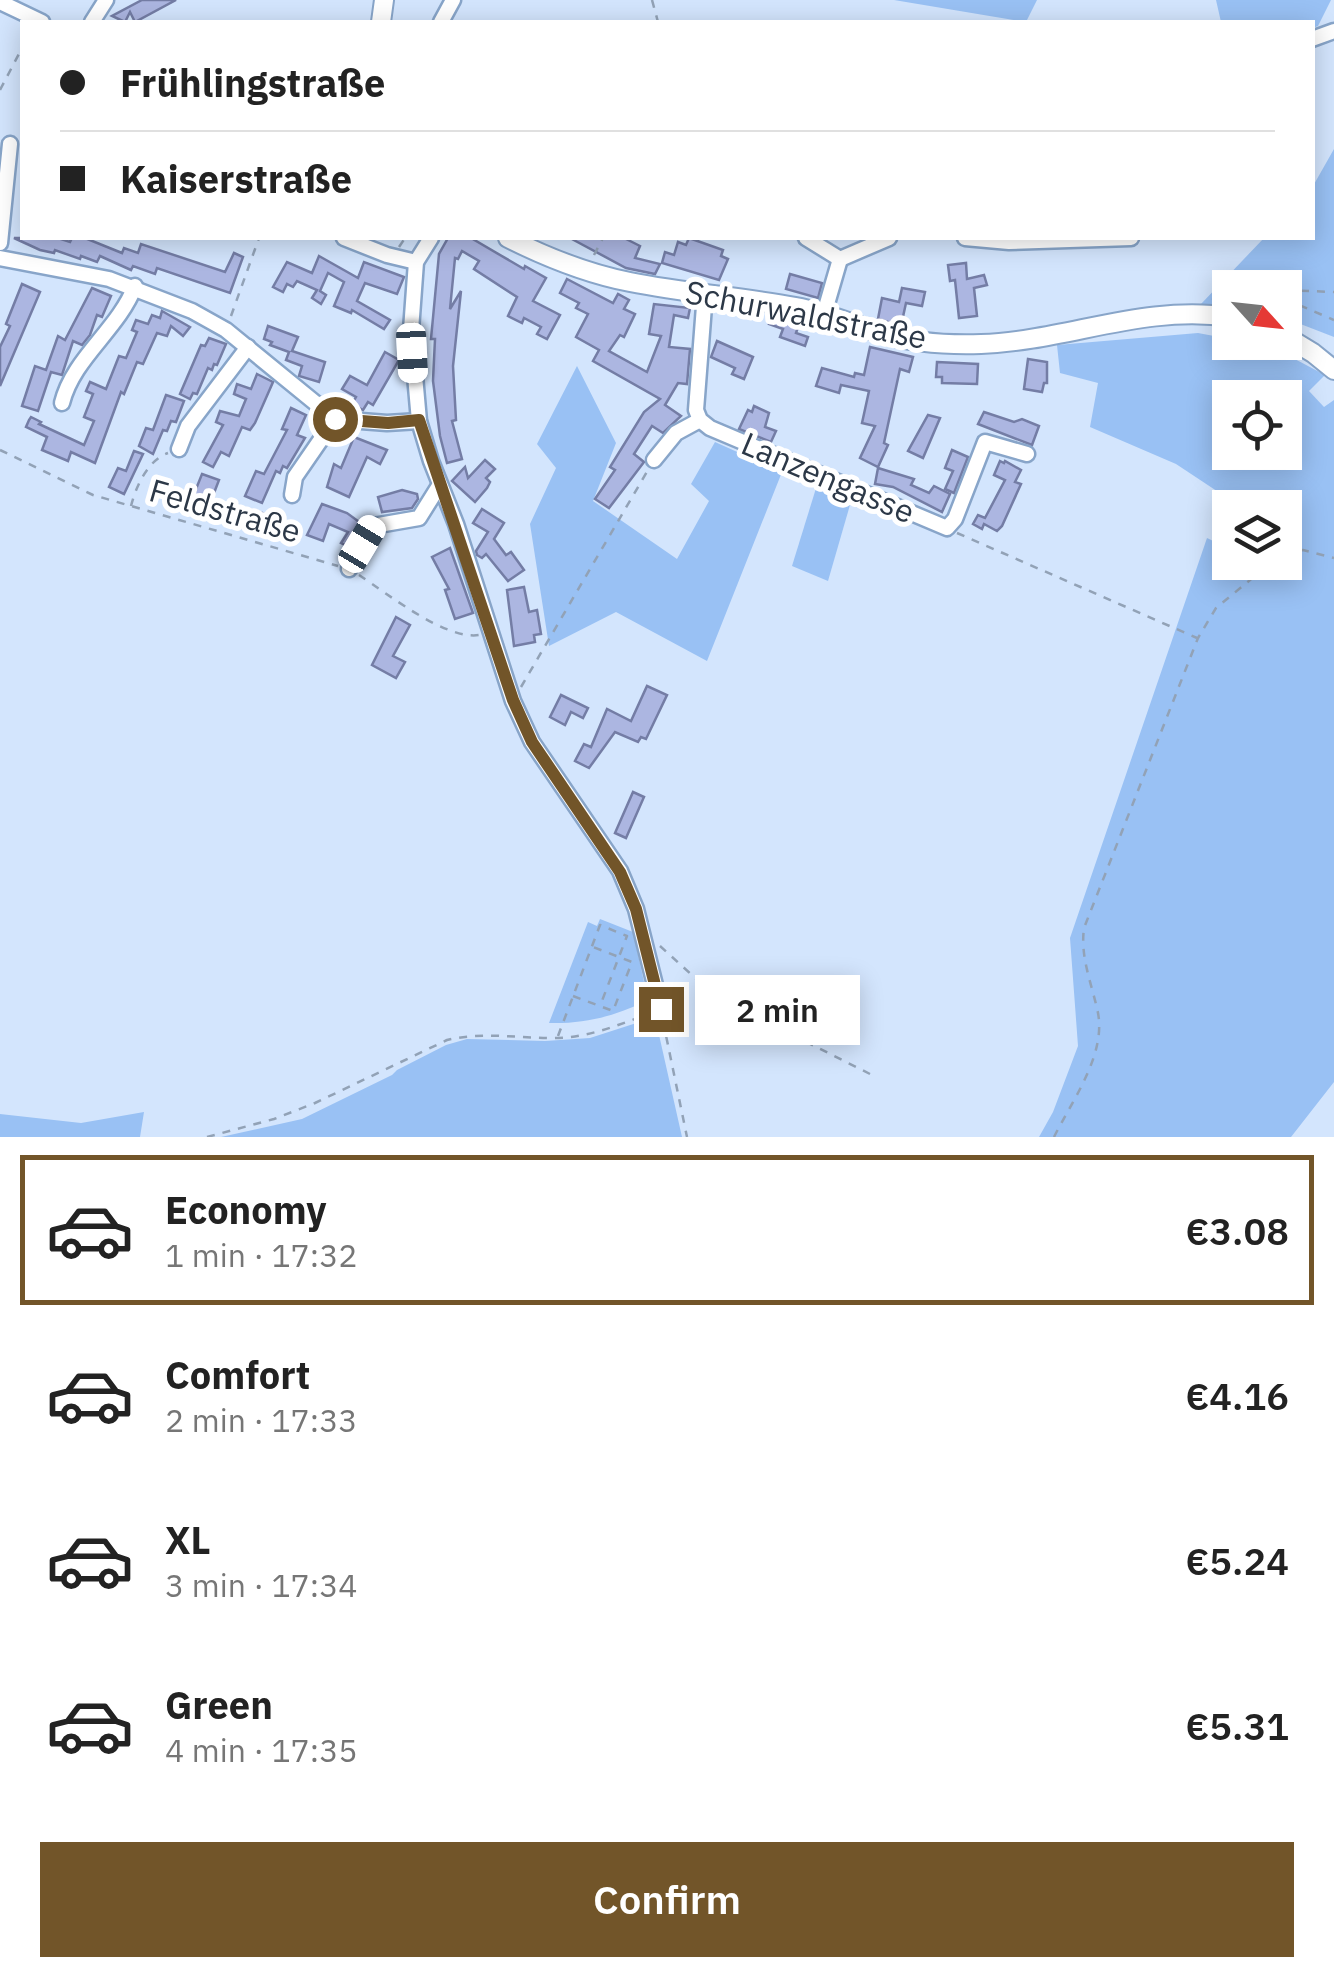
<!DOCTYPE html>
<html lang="en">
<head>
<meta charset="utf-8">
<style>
	:root { --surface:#fff; --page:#f6f6f6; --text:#222; --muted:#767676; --line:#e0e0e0; --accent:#725529 }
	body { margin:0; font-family:"IBM Plex Sans",sans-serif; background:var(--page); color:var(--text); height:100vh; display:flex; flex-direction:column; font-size:38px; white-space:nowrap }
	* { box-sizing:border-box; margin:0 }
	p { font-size:32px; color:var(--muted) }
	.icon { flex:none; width:55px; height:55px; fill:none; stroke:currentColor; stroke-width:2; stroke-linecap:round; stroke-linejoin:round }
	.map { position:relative; height:1137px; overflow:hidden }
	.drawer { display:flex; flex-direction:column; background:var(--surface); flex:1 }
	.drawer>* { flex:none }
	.banner { position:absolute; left:20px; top:20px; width:1295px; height:220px; border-radius:0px; box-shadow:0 5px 25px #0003; display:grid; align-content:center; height:220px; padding:0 40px; background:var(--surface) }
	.needle { width:65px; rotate:117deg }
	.controls { position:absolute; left:1212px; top:270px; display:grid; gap:20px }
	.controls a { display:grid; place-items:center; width:90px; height:90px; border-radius:0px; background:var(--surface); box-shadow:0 5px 25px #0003; font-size:50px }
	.end { position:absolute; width:45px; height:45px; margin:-22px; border:12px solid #725529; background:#fff; box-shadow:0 0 0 5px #fff }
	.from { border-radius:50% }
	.bubble { position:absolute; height:70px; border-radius:0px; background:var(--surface); box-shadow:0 5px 25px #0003; font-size:32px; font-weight:600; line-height:70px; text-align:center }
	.car { position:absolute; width:30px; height:60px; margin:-30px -15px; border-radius:12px; box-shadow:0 0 8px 2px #0007; background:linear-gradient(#fff 24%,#345 0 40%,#fff 0 76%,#345 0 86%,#fff 0) }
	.banner b { display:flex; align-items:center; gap:35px; height:95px; font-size:38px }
	.banner b+b { border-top:2px solid var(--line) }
	.banner i { width:25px; height:25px; background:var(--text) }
	ul { padding:18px 0 0; list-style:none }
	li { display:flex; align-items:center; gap:30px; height:150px; margin:0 20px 15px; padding:0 20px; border:5px solid transparent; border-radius:0px }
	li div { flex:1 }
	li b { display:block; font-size:38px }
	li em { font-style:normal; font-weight:600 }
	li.on { border-color:var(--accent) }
	li>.icon { width:90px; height:90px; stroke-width:1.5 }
	.action { display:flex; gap:20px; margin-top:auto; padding:20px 40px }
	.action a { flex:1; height:115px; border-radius:0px; background:var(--accent); color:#fff; font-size:40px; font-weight:600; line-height:115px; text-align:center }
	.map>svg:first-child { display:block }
</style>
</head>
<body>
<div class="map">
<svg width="1334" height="1137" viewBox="0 0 1334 1137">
	<rect width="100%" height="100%" fill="#d3e5fd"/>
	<g fill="#99c1f4" fill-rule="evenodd">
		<path d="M894 0H1037L1026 22Z"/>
		<path d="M1216 0H1331L1318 26 1313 28 1312 22H1221Z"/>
		<path d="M1334 149V337L1285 318V288H1230V309L1201 304 1264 238H1312L1313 186Z"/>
		<path d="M1198 333 1230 339V342L1274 348 1325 375 1309 391 1324 407 1334 400V1082L1291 1137H1039L1053 1112 1078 1046 1070 938 1207 538 1230 549V562H1285V508L1241 507 1176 464 1090 427 1098 383 1060 373 1057 345ZM1230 398H1285V452H1230Z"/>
		<path d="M577 366 616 443 593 501 677 559 709 501 691 484 715 442 782 472 707 661 616 612 549 646 530 524 556 468 537 444Z"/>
		<path d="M817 485 852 498 828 581 792 566Z"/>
		<path d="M600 919 633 932 648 1000C616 1016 585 1024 549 1023L588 922 597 926Z"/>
		<path d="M655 1017 682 1137H221L302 1119 392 1075 397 1070 446 1045 467 1039 545 1041 590 1038Z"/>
		<path d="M144 1112 140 1137H0V1114L81 1123Z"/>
	</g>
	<g fill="#acb6e1" stroke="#747da5" stroke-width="2.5">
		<path d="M142 0H176L135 22 130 12 125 22 112 16Z"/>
		<path d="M14 238H58L70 242 72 238H85L122 253 124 248 138 253 141 244 225 272 234 253 243 257 230 293 157 268 155 274 133 266 131 270 100 256 97 262 81 256 80 259 55 250 54 253 40 250Z"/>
		<path d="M448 238H471L524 269 525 266 546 278 533 301 560 315 547 339 537 334 541 327 524 318 522 323 508 316 517 297 474 269 479 261 462 251 458 259 455 258 450 309 461 291 453 366 456 420 452 421 462 459 447 463 440 436 433 381 435 339H431L439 254Z"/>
		<path d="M570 238H624L640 246 635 258 660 264 655 274 626 268Z"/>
		<path d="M689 238 723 250 721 256 728 259 719 280 662 263 665 252 674 255 678 242 686 245Z"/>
		<path d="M319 256 358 278 364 262 404 277 397 294 365 283 357 301 390 320 384 329 352 310 351 313 334 306 344 282 328 273 320 291 326 295 321 304 312 298 317 290 297 281 293 287 287 284 283 292 273 287 287 262 312 273Z"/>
		<path d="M966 263 967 279 984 275 987 285 974 288 977 316 959 318 955 280 950 281 948 265Z"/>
		<path d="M790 274 822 283 818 298 786 289Z"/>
		<path d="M567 279 613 303 618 294 629 300 624 309 635 314 624 337 620 335 609 351 647 372 661 336 649 334 654 304 690 308 688 318 674 315 669 347 690 349 687 384 678 383 665 405 681 416 663 433 652 426 634 454 644 462 609 508 595 499 615 470 610 467 644 412 660 399 593 361 599 350 576 337 588 314 576 308 579 303 560 293Z"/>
		<path d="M22 284 40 292 0 386V347L10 326 6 324Z"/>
		<path d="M92 288 111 296 102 317 97 315 90 335 82 345 73 341 62 375 51 372 38 411 22 406 35 366 46 370 58 336 65 340Z"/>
		<path d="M902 288 925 292 922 306 906 303 901 326 878 319 882 298 899 302Z"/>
		<path d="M162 311 190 327 183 336 171 326 167 336 157 333 143 364 137 362 124 394 121 392 95 463 71 452 68 461 42 450 47 437 26 427 29 420 31 417 41 422 39 424 84 445 94 421 84 417 93 394 86 391 90 382 106 389 119 356 126 358 137 332 132 330 136 320 148 324 152 315 160 318Z"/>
		<path d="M772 316 799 324 796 333 808 337 805 346 780 337 783 329 769 324Z"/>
		<path d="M268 326 298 337 292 351 325 362 319 382 299 376 302 366 286 360 289 352 270 345 272 342 264 339Z"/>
		<path d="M209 338 226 344 217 365 214 364 212 370 208 368 197 394 193 393 190 399 180 394 201 345 205 346Z"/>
		<path d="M717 341 753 357 744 379 732 374 735 368 711 357Z"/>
		<path d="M870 347 913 357 909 372 900 369 884 443 888 445 878 467 860 458 875 426 862 423 869 391 841 385 839 393 816 386 822 368 854 377 855 373 864 375Z"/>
		<path d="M385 352 399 360 373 405 368 402 363 410 352 404 356 397 342 389 350 376 367 385Z"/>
		<path d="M1028 359 1047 362V383H1044L1042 392 1024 389Z"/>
		<path d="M937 362 978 364 977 384 942 383V377H936Z"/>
		<path d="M257 374 273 382 255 423 250 430 242 427 229 456 221 452 213 467 203 462 223 425 216 422 220 411 239 416 246 399 234 394 237 384 251 389Z"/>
		<path d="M166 395 184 401 176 422 171 421 167 431 163 430 153 454 139 446 146 428 153 430Z"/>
		<path d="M754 406 769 413 765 427 776 431 771 442 739 429 748 410 752 412Z"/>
		<path d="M291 408 306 415 297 435 305 438 287 468 283 466 280 473 276 471 262 503 245 496 256 471 264 474 287 430 282 429Z"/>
		<path d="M984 412 1014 422 1022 419 1039 426 1032 445 978 424Z"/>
		<path d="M928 415 940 418 923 458 908 451Z"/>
		<path d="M354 437 387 450 380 464 367 457 349 497 327 487 334 464 341 468Z"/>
		<path d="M952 450 968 457 954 493 945 489 953 471 945 468Z"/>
		<path d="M134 451 143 454 124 494 109 487 118 468 126 471Z"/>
		<path d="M485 460 495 469 486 478 490 482 487 488 475 502 452 481 465 467 468 478Z"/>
		<path d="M1000 461 1004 463 1005 461 1021 470 1015 482 1021 484 1002 526 997 531 984 524 982 529 973 524 978 515 985 518 1005 480 994 475Z"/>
		<path d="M878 468 914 479 911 485 929 493 934 486 950 494 942 512 893 487 875 484Z"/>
		<path d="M202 474 219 480 209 506 192 499Z"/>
		<path d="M402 490 417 494 418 499 412 508 382 512 378 497Z"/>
		<path d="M322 504 347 513 362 524 349 547 341 543 348 532 329 524 323 541 307 535Z"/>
		<path d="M482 509 504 523 494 539 506 555 511 552 524 570 508 581 486 554 482 558 477 555 476 551 488 532 473 523Z"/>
		<path d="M257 511 293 525 289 534 270 527 267 535 250 529Z"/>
		<path d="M450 548 473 613 455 619 445 590 449 589 432 557Z"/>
		<path d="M524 587 529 612 537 610 541 634 534 635 535 642 514 646 507 590Z"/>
		<path d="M396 617 410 625 393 656 405 662 396 678 372 665Z"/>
		<path d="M647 686 667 695 646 739 641 737 638 742 615 732 589 768 575 761 584 744 591 747 607 709 631 721Z"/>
		<path d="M561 695 588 708 583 718 571 712 565 725 550 717Z"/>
		<path d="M633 792 644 797 626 838 615 833Z"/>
	</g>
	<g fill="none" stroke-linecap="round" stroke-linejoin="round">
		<g stroke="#88a5c9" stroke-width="19">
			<g id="minor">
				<path d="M0 2 42 22"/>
				<path d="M92 22 106 0"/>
				<path d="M441 22 453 0"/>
				<path d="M1312 39 1334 31"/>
				<path d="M344 238 387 255 416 262"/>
				<path d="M431 238 416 262 411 330 419 421 431 461 456 524 513 701 532 742 620 871 636 909 661 1009"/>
				<path d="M806 238 840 259"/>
				<path d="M965 238 1009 242 1131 238"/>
				<path d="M0 243 10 144"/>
				<path d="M0 258 109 279 192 311 226 330 335 419 387 423 419 421"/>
				<path d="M840 259 889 238"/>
				<path d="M705 293 696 410 700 420 710 428 947 528 955 519 985 442 1027 454"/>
				<path d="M824 314 840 259"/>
				<path d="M62 403C73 358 118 330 135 286"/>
				<path d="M179 449 188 426 248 347"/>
				<path d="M654 460 676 433 700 420"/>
				<path d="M292 495 295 477 335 419"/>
				<path d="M349 569 373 526 419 518 439 486"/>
			</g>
		</g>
		<g stroke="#88a5c9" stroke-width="22">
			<g id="major">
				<path d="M381 22 384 0"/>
				<path d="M508 238C546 257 588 274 630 282 685 293 741 297 796 307 826 312 854 325 883 334 914 343 949 345 981 344 1066 341 1144 304 1230 317"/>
				<path d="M1285 336 1313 353 1334 370"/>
			</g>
		</g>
		<g stroke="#92a2b6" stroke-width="2.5" stroke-dasharray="8 8" stroke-linecap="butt">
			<path d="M652 0 658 22"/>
			<path d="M0 90 22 48"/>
			<path d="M399 247 405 238"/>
			<path d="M594 255 603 238"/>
			<path d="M1285 290 1334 292"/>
			<path d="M1285 299 1334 320"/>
			<path d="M1212 300 1230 295"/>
			<path d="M231 316 259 238"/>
			<path d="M0 450 93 495 338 566"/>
			<path d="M131 506C136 486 148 460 168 453"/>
			<path d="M957 533 1197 638"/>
			<path d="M1285 552 1303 550 1334 558"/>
			<path d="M359 575C388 594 445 640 479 635"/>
			<path d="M521 687 648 470"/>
			<path d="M660 946 715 996 870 1074"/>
			<path d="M573 996 613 1011 632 962 593 947"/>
			<path d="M663 1021 687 1137"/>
			<path d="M558 1036 600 925 627 936 600 1006"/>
			<path d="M207 1137 274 1119 315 1103 447 1040C485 1031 521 1039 559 1038 590 1037 621 1024 651 1013"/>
			<path d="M1054 1137C1072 1101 1106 1055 1098 1013 1092 984 1080 958 1084 928L1198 638 1216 608 1272 562"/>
		</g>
		<use href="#minor" stroke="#fff" stroke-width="14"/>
		<use href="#major" stroke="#fff" stroke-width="18"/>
	</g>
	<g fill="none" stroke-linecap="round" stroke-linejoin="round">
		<path stroke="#725529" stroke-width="12" d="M335 419 388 423 419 420 513 700 532 742 620 872 636 909 661 1009"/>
	</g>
	<g text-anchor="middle" stroke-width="10" stroke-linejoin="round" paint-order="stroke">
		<g font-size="32" fill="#2c3847" stroke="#fff">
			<text transform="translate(806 315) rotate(11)" y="11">Schurwaldstraße</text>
			<text transform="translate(828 478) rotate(23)" y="11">Lanzengasse</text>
			<text transform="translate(225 511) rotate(16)" y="11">Feldstraße</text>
		</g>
	</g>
</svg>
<div class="controls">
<a><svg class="needle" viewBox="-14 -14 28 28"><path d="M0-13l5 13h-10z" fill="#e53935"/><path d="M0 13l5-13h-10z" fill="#767676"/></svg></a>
<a><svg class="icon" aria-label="locate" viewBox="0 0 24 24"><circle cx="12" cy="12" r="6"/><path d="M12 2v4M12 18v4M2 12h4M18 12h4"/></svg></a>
<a><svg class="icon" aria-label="layers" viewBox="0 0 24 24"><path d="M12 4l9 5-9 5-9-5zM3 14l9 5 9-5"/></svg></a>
</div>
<i class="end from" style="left:335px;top:419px"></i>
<i class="end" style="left:661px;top:1009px"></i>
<div class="bubble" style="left:695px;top:975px;width:165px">2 min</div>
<i class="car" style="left:412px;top:353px;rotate:177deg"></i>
<i class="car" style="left:362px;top:544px;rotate:31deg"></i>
<div class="banner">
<b><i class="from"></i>Frühlingstraße</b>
<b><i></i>Kaiserstraße</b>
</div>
</div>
<section class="drawer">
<ul>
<li class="on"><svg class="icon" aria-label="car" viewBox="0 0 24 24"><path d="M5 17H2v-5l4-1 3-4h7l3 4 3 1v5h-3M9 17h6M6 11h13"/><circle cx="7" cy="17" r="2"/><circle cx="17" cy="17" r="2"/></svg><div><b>Economy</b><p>1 min · 17:32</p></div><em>€3.08</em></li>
<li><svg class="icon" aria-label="car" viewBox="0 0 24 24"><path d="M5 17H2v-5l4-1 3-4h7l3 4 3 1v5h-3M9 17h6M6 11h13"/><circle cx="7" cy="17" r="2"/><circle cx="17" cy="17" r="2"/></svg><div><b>Comfort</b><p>2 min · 17:33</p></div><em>€4.16</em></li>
<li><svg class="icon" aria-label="car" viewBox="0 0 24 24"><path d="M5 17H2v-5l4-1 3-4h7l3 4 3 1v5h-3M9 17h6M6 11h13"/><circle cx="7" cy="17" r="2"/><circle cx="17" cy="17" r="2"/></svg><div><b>XL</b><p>3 min · 17:34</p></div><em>€5.24</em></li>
<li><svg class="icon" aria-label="car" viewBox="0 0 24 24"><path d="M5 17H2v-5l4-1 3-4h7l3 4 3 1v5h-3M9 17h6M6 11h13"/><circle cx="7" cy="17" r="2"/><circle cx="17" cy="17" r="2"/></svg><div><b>Green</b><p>4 min · 17:35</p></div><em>€5.31</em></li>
</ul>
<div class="action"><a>Confirm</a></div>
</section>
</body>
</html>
